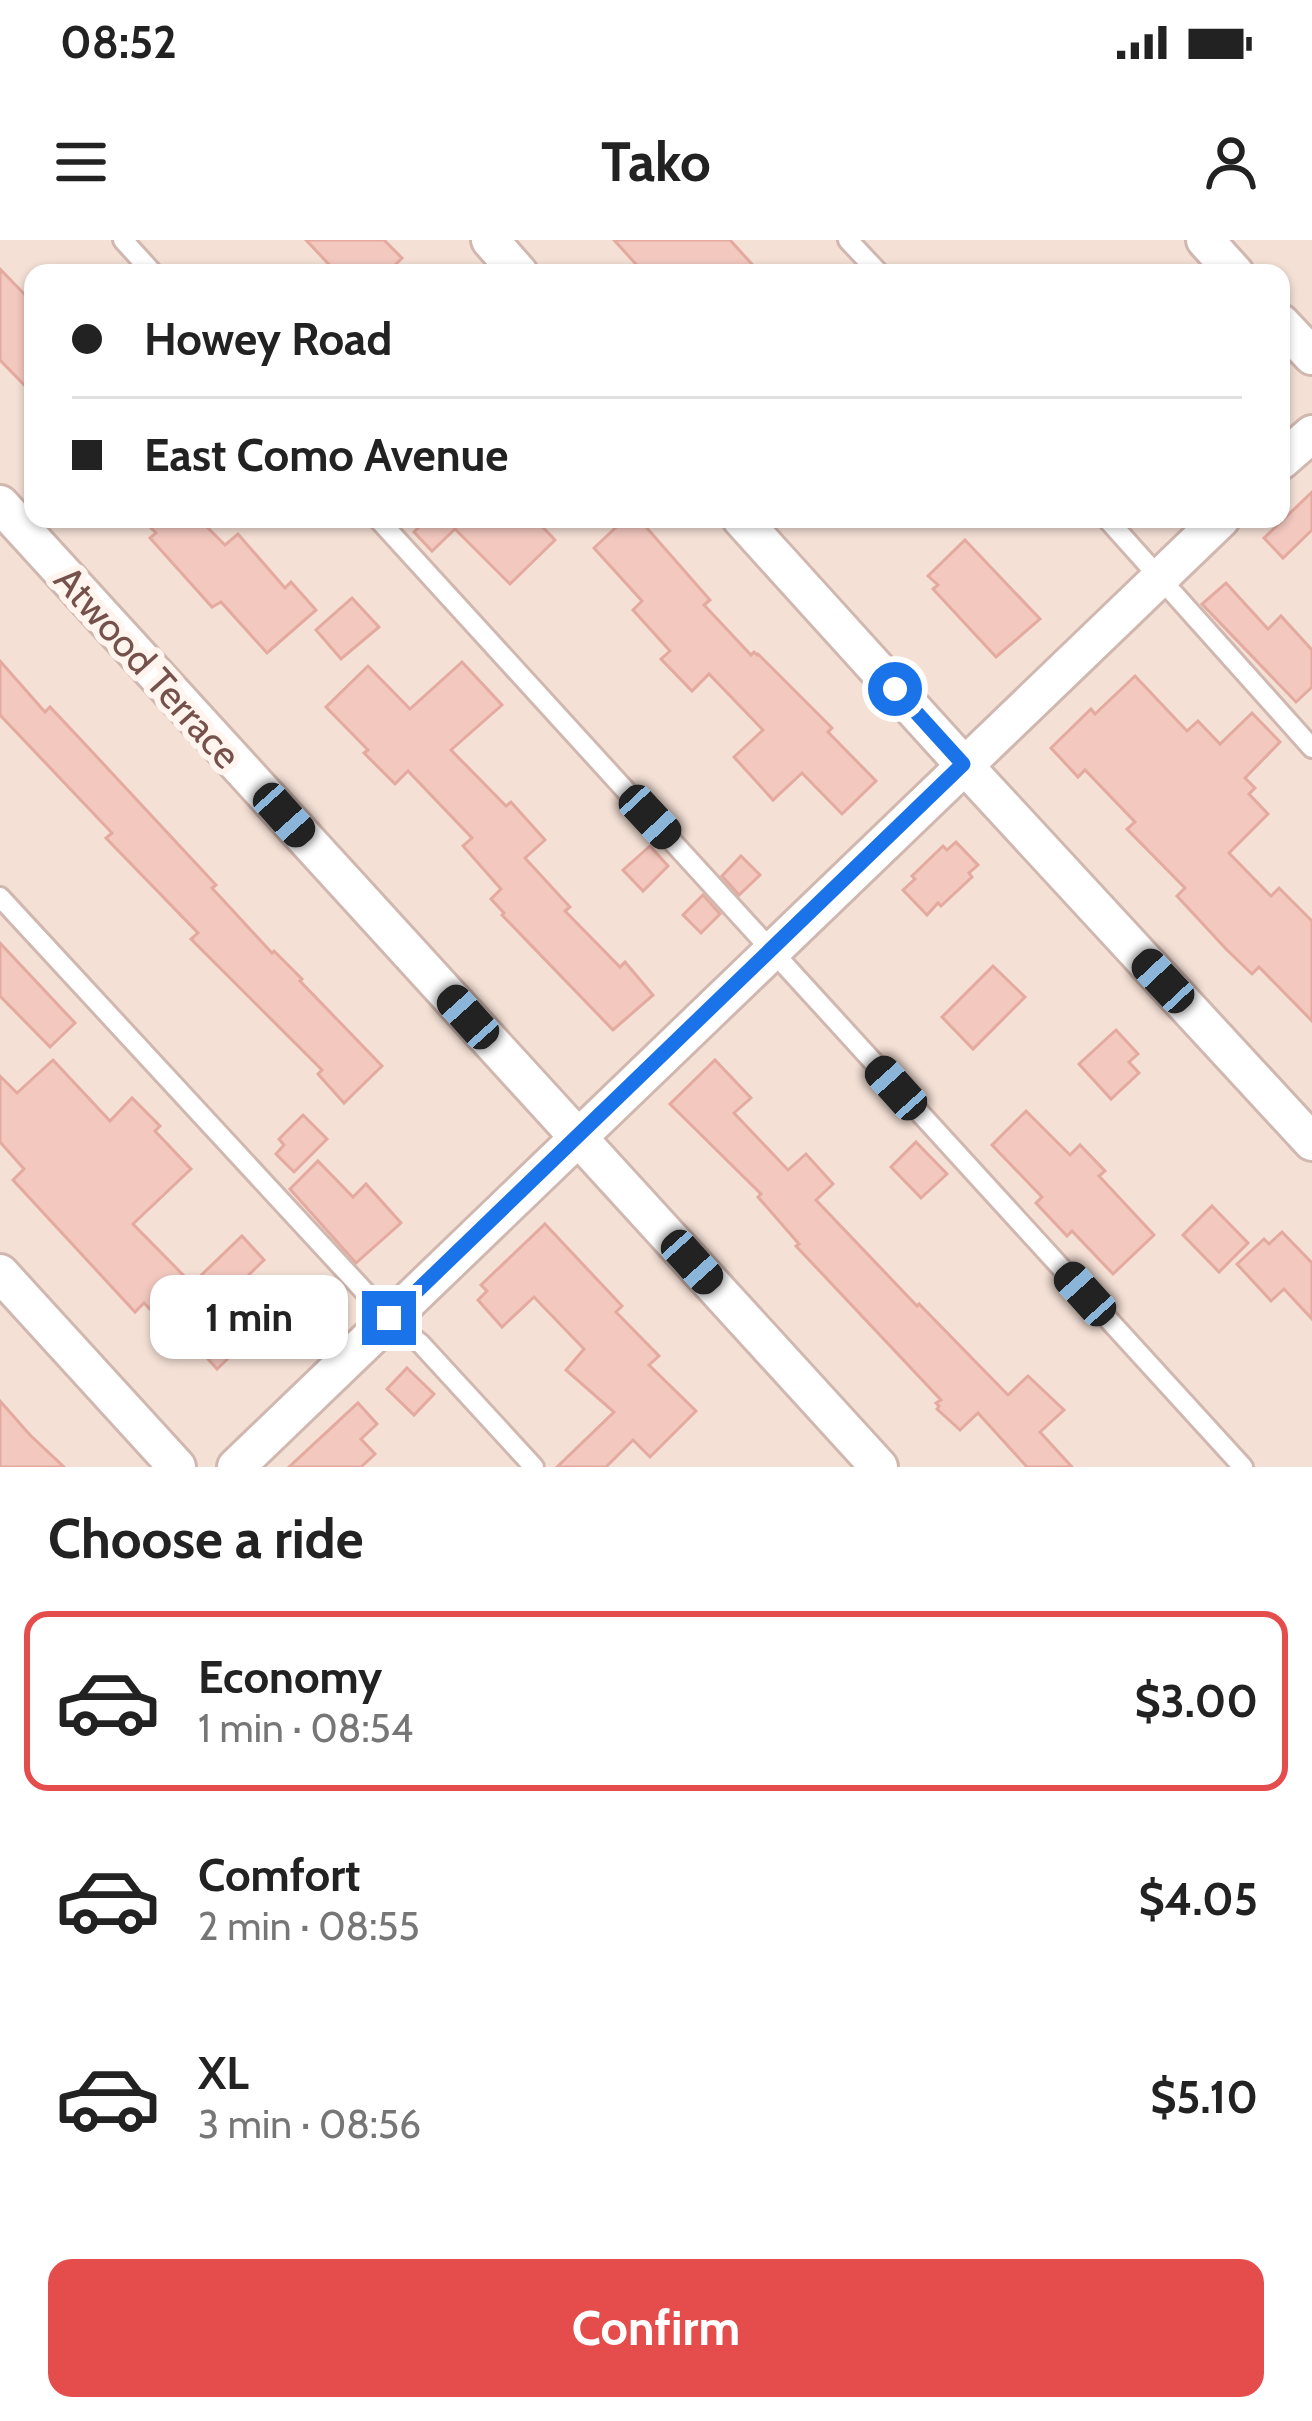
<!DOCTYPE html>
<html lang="en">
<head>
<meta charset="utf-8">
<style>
	:root { --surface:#fff; --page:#f2f2f2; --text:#222; --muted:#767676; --line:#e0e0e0; --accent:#e54d4d }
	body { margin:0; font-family:Cabin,sans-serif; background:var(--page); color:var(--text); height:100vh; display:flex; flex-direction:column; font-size:45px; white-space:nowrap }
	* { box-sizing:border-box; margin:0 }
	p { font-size:39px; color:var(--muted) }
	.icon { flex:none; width:66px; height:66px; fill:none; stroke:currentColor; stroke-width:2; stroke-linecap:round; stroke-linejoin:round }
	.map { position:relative; height:1227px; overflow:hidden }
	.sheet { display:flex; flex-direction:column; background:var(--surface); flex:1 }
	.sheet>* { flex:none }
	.guide { position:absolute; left:24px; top:24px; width:1266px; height:264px; border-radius:24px; box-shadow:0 3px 9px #0004; display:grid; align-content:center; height:264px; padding:0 48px; background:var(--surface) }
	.end { position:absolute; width:54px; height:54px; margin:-27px; border:15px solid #1a73e8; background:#fff; box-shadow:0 0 0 6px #fff }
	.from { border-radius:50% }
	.bubble { position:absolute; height:84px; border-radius:24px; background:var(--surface); box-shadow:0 3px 9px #0004; font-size:39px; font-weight:700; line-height:84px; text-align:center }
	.car { position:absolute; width:36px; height:72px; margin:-36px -18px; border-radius:15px; box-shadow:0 0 9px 3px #0007; background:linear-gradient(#222 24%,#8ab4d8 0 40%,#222 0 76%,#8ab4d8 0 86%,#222 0) }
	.guide b { display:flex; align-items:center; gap:42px; height:114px; font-size:45px }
	.guide b+b { border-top:3px solid var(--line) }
	.guide i { width:30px; height:30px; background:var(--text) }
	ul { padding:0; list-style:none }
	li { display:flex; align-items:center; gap:36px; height:180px; margin:0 24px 18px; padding:0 24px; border:6px solid transparent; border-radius:24px }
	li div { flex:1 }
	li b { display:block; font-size:45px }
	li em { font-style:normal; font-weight:700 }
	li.active { border-color:var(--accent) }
	li>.icon { width:108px; height:108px; stroke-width:1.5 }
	h2 { padding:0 48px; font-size:54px; line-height:144px }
	.primary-button { display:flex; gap:24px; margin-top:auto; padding:24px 48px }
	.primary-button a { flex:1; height:138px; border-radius:24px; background:var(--accent); color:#fff; font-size:48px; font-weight:700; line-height:138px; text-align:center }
	.status { display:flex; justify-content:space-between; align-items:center; height:84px; padding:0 60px; background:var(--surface); direction:ltr }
	.status svg { height:33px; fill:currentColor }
	header { display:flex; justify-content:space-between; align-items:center; height:156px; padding:0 48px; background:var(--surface); font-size:54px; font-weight:700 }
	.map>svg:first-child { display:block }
</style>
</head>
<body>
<div class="status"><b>08:52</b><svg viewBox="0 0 49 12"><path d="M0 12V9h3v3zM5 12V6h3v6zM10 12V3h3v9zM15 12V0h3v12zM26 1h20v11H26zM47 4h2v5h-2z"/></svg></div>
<header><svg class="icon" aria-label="menu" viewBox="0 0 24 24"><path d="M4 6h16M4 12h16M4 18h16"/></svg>Tako<svg class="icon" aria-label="person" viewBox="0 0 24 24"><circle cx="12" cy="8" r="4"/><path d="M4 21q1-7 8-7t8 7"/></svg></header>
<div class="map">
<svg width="1312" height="1227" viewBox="0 0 1312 1227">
	<rect width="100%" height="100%" fill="#fcefe7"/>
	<path fill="#f4e0d5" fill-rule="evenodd" d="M0 0H1312V1227H0ZM33 33H1281V279H33Z"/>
	<g fill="#f2c8bf" stroke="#e4aa9f" stroke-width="3">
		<path d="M306 0H384L402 18 387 33H337Z"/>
		<path d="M614 0H730L760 33H644Z"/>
		<path d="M0 29 33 63V154L0 120Z"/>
		<path d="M1312 252V290L1283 318 1264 298Z"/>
		<path d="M142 279H199L225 305 238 294 285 348 291 342 316 370 267 413 221 362 212 367 150 298 156 293Z"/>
		<path d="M427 279H535L555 300 510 344 455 289 432 311 414 292Z"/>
		<path d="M625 279H639L710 360 704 365 751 415 754 412 757 415 758 414 832 488 828 492 876 541 842 574 802 533 773 560 734 517 763 490 709 434 692 451 661 419 670 411 633 370 642 361 594 308Z"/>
		<path d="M965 300 1040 379 996 417 933 349 938 345 928 336Z"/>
		<path d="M1226 343 1268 389 1281 376 1312 410V447L1296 462 1202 364Z"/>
		<path d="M352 358 379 387 341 419 316 390Z"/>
		<path d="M0 421 45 472 50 467 83 502 216 645 212 648 272 713 274 711 302 739 300 741 382 826 344 863 318 834 322 830 191 699 198 693 106 598 112 593 0 475Z"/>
		<path d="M462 422 502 465 451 510 506 566 511 562 545 600 525 618 570 667 565 671 620 727 625 722 653 755 613 790 502 675 504 673 491 659 501 649 463 606 472 598 408 531 395 544 364 513 368 510 326 467 368 426 410 469Z"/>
		<path d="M1135 436 1187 491 1198 481 1220 504 1252 473 1280 502 1245 538 1255 548 1249 554 1268 574 1229 613 1271 656 1279 648 1312 681V781L1259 727 1252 734 1227 710 1177 656 1185 648 1127 589 1135 582 1085 530 1078 537 1051 508 1091 469 1095 474Z"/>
		<path d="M956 602 978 625 969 633 972 637 941 666 938 663 927 675 903 650 915 639 912 636 943 606 947 610Z"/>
		<path d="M650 606 668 626 643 651 623 630Z"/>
		<path d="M741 616 760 635 739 655 722 636Z"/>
		<path d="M703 655 720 674 701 693 683 675Z"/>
		<path d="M0 703 75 783 50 807 0 756Z"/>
		<path d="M993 726 1025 757 973 809 942 777Z"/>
		<path d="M1116 790 1138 814 1129 822 1139 833 1111 859 1079 824Z"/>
		<path d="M53 820 110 881 132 858 160 886 155 891 191 929 133 984 192 1044 242 996 264 1020 220 1063 251 1096 217 1129 192 1101 186 1107 144 1063 135 1072 13 940 24 929 0 902V836L17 853Z"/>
		<path d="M715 820 751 858 734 873 788 930 806 914 833 944 816 960 917 1066 919 1064 1008 1155 1028 1136 1064 1170 1040 1192 1072 1227H1027L978 1173 960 1190 937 1169 939 1166 936 1163 941 1160 796 1006 799 1004 758 957 761 954 670 864Z"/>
		<path d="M1026 871 1070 915 1080 905 1105 931 1099 936 1154 995 1113 1034 1072 991 1067 996 1036 963 1042 957 992 905Z"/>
		<path d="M303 875 327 899 294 932 276 914 284 905 279 899Z"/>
		<path d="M916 902 947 934 921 958 891 927Z"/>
		<path d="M318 921 353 957 366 944 401 983 356 1023 290 949Z"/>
		<path d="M1212 966 1248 1003 1219 1032 1183 995Z"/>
		<path d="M545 984 622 1066 616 1072 659 1116 649 1125 696 1171 650 1217 633 1200 606 1227H557L614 1172 566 1130 584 1109 534 1057 502 1087 478 1060 487 1051 481 1045Z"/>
		<path d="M1282 992 1312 1023V1079L1284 1049 1271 1061 1237 1024 1264 999 1269 1004Z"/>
		<path d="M407 1128 434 1154 414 1175 387 1149Z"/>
		<path d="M0 1161 30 1195 64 1227H0Z"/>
		<path d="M358 1163 377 1184 361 1199 375 1214 361 1227H289Z"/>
	</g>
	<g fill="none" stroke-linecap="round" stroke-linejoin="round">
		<g stroke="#d0b7af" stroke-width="24">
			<g id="lane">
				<path d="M123 0 153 33"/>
				<path d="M848 0 879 33"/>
				<path d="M378 279 1243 1227"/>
				<path d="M1107 279 1312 508"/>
				<path d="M0 657 389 1078 421 1104 534 1227"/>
			</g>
		</g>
		<g stroke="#d0b7af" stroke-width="42">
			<g id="street">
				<path d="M490 0 519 33"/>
				<path d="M1205 0 1235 33"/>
				<path d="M1281 83 1312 116"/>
				<path d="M1281 221 1312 194"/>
				<path d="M0 264 879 1227"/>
				<path d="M741 279 963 524 1312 902"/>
				<path d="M0 1033 177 1227"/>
				<path d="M236 1227 1221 279"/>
			</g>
		</g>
		<use href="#lane" stroke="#fff" stroke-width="18"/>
		<use href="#street" stroke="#fff" stroke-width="36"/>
	</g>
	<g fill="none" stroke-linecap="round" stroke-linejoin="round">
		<path stroke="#1a73e8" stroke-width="15" d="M389 1078 963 524 895 449"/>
	</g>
	<g text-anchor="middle" stroke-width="12" stroke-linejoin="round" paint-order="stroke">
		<g font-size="39" fill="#76514b" stroke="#fff4ee">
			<text transform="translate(148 427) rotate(48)" y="14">Atwood Terrace</text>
		</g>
	</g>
</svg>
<i class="end from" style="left:895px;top:449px"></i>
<i class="end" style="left:389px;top:1078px"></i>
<div class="bubble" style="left:150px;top:1035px;width:198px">1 min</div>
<i class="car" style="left:284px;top:575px;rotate:138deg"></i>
<i class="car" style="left:650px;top:577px;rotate:137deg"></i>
<i class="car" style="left:1163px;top:741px;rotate:317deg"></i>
<i class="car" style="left:468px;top:777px;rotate:318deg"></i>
<i class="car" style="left:896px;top:848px;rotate:318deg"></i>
<i class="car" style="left:692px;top:1022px;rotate:138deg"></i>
<i class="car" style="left:1085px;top:1054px;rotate:318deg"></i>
<div class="guide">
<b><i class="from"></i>Howey Road</b>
<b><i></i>East Como Avenue</b>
</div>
</div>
<section class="sheet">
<h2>Choose a ride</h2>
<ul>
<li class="active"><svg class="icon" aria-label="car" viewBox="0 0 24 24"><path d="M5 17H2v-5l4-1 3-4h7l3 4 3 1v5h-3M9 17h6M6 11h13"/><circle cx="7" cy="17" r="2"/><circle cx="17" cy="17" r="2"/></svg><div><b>Economy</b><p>1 min · 08:54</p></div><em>$3.00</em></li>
<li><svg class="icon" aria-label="car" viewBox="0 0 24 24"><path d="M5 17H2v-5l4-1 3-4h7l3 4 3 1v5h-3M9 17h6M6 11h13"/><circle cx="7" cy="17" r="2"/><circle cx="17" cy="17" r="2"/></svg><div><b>Comfort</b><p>2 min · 08:55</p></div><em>$4.05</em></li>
<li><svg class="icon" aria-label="car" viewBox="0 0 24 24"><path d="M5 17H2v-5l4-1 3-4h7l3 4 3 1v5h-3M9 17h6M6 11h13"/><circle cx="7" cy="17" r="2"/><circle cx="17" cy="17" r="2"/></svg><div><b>XL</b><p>3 min · 08:56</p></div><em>$5.10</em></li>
</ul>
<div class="primary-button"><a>Confirm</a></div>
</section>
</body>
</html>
